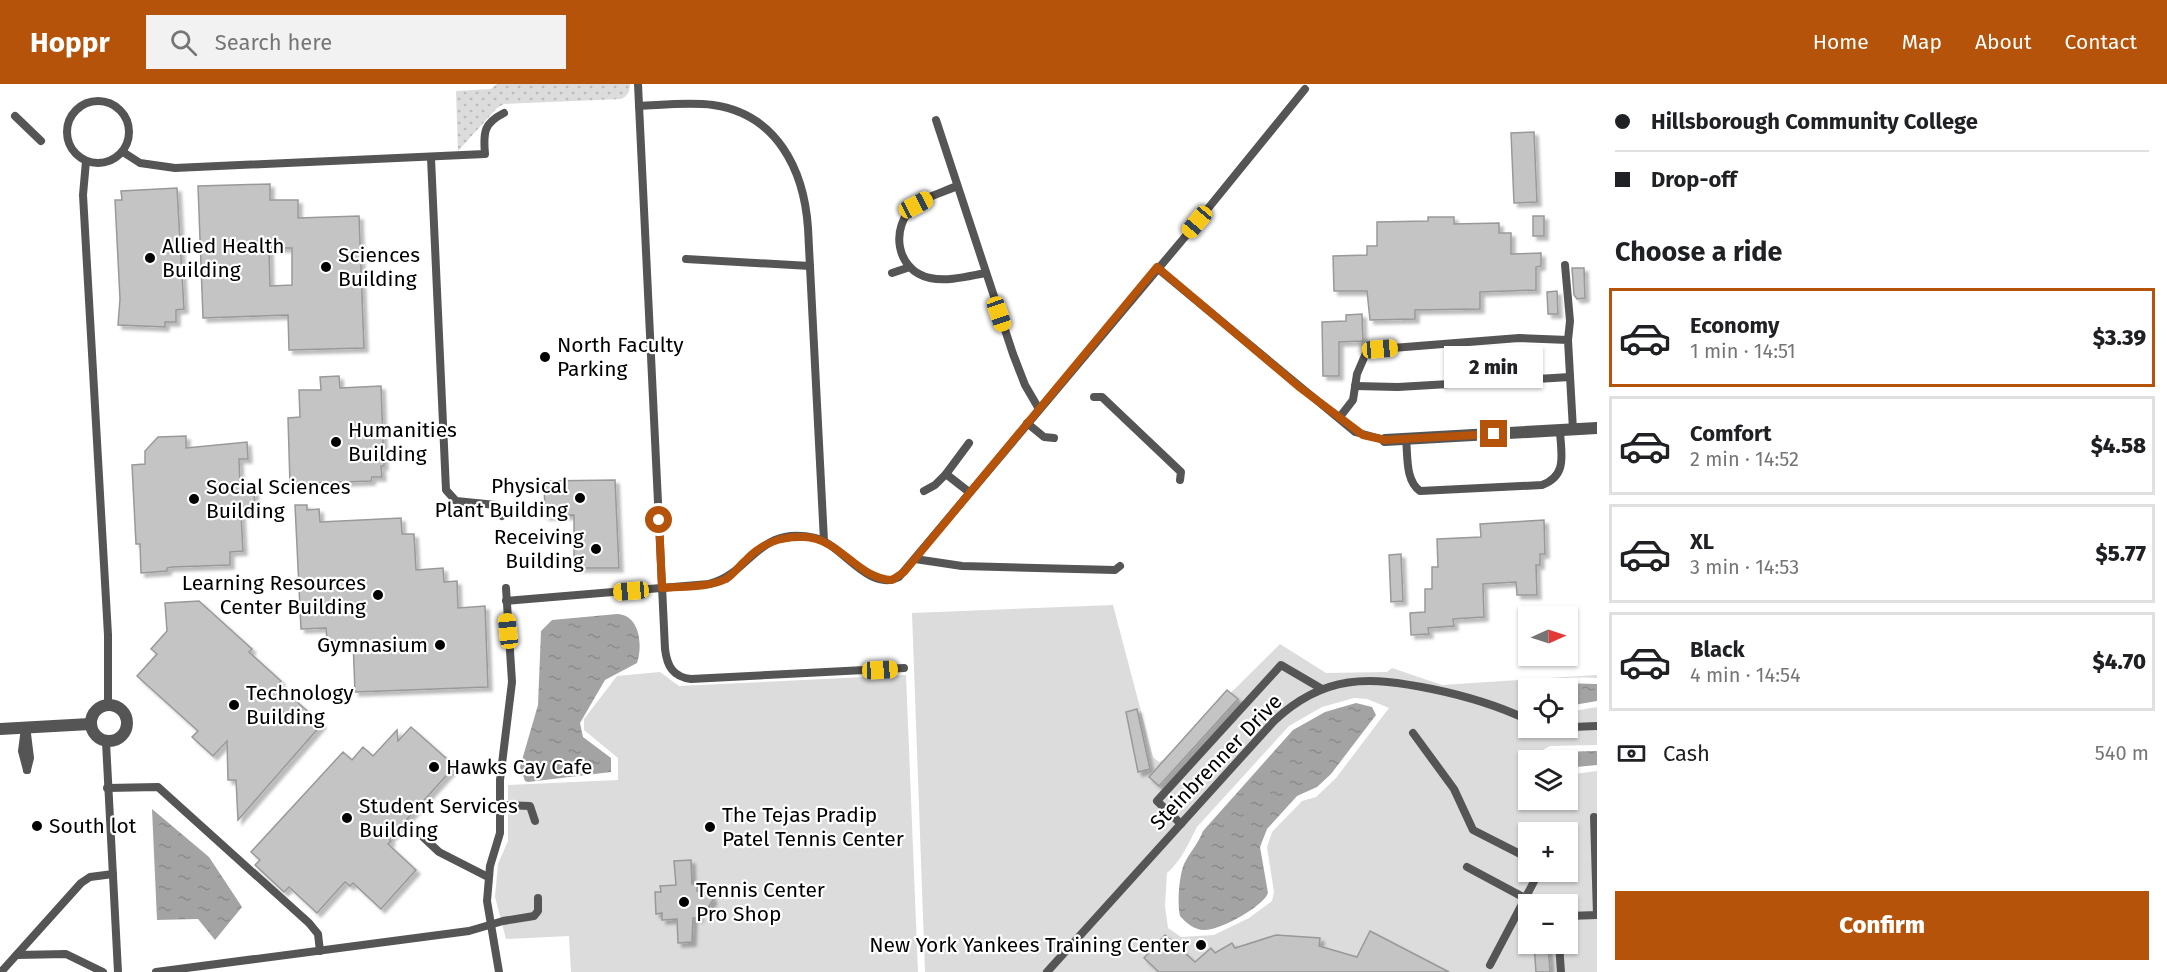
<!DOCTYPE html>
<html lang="en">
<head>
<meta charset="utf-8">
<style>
	:root { --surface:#fff; --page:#f2f2f2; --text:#202124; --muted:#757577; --line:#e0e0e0; --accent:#b45309 }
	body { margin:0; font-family:"Fira Sans",sans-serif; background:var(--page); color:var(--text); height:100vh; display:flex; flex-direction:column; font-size:22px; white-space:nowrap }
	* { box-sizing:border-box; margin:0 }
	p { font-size:20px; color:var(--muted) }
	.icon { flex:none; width:33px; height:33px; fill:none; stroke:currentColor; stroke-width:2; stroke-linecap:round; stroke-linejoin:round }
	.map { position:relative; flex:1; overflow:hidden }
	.sheet { display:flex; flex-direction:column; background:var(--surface); width:570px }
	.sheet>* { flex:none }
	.top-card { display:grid; align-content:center; height:132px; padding:0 18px; background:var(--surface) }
	.needle { width:39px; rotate:87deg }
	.fabs { position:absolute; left:1518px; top:522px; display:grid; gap:12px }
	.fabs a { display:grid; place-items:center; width:60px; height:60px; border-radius:0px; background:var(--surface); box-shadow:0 2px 4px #0004; font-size:30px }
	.end { position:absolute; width:27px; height:27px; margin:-14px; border:8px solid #b45309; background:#fff; box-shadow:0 0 0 3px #fff }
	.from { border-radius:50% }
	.bubble { position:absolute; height:42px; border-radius:0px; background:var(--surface); box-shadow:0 2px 4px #0004; font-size:20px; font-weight:800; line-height:42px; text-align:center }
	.car { position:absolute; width:18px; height:36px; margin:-18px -9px; border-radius:8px; box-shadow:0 0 4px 2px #0007; background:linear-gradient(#f5c518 24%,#345 0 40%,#f5c518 0 76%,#345 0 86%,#f5c518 0) }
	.top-card b { display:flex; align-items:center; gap:21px; height:57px; font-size:22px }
	.top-card b+b { border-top:2px solid var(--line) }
	.top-card i { width:15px; height:15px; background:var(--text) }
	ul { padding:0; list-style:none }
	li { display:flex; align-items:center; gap:18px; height:99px; margin:0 12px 9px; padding:0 6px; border:3px solid var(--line); border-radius:0px }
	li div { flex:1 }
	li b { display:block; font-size:22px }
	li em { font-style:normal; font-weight:800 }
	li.active { border-color:var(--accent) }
	li>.icon { width:54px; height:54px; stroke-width:1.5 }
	h2 { padding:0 18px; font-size:27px; line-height:72px }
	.pay { display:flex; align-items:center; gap:15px; height:66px; padding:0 18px; font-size:22px }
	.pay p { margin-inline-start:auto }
	.primary-button { display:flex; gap:12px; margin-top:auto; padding:12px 18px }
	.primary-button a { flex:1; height:69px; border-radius:0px; background:var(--accent); color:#fff; font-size:24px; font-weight:800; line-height:69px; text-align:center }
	header { display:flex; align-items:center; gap:36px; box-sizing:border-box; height:84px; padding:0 30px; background:var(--accent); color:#fff }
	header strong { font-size:28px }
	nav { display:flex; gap:33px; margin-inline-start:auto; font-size:21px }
	.search { width:420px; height:54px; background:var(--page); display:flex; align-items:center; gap:15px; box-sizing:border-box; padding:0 21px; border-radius:0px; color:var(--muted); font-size:22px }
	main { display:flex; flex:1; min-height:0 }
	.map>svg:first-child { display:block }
</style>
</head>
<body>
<header>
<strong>Hoppr</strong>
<div class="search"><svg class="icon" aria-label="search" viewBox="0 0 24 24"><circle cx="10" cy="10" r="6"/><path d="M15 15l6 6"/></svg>Search here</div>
<nav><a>Home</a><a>Map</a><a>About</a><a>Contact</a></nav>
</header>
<main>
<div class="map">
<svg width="1597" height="888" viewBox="0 0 1597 888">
	<defs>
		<pattern id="grass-dots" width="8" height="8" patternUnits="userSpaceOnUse" patternTransform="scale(1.5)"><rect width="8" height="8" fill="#dcdcdc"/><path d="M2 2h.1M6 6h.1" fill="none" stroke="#bbb" stroke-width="1.8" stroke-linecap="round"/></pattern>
		<pattern id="water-ripples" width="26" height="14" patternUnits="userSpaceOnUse" patternTransform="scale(1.5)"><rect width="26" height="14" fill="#a3a3a3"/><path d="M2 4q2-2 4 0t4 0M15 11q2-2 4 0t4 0" fill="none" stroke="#8b8b8b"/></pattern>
		<filter id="shadow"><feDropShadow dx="4" dy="4" stdDeviation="1.5" flood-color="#0004"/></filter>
	</defs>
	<rect width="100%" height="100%" fill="#fff"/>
	<path fill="url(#grass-dots)" d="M497 0H630C630 7 628 12 621 15L504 20 497 24 458 67 456 7 491 5Z"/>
	<g fill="#dcdcdc" fill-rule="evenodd">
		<path d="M1113 521 1153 673 1159 678 1164 675 1280 560 1326 589 1387 588 1392 584 1442 601 1597 591V594C1572 593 1550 593 1526 603L1523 611 1528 620V644H1568V628L1597 623V661L1550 662 1541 667 1539 676H1528V716H1568V710L1574 705V690L1597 687V888H925L912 529ZM1354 614 1367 615 1389 624 1336 694 1316 713 1302 717 1272 748 1267 763 1274 808 1272 817 1249 834 1214 851 1181 853 1168 844 1165 822 1167 789C1182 776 1188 760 1197 743L1289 642 1322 623ZM1528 748H1568V788H1528ZM1528 820H1568V860H1528Z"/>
		<path d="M660 588 679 602 906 591 918 888H571L569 852 506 855 495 813 498 780 508 757V701L618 696V674L584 646V635L617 592Z"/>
	</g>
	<g fill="url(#water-ripples)">
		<path d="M617 530C640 531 643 561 637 579L605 596 580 639 583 653 611 674V688L528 698 525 697 520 683 538 621 541 547 552 536Z"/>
		<path d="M1561 599 1597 600V617L1568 622V604H1537Z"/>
		<path d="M1356 619 1372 623 1376 631 1331 690 1317 703 1297 712 1267 745 1260 763 1268 809C1263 823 1218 847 1204 846 1195 846 1186 839 1180 832 1177 819 1179 793 1184 780 1190 768 1198 760 1203 747L1293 646 1325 628Z"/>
		<path d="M1597 667V681L1576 683 1568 688V676H1545L1546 671 1551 668Z"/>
		<path d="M152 725 209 773 242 823 215 856 198 835 157 836Z"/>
	</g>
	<g fill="#c4c4c4" stroke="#999" stroke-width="1.5" fill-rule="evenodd" filter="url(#shadow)">
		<path d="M1534 48 1537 118 1514 119 1511 49Z"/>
		<path d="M270 100V116H298V134L359 132 364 264 289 266 288 231 203 234 198 102ZM269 164H292V201L270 202Z"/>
		<path d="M177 104 184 225 176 226V238H165V243L118 241 120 215 115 116H122L121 107Z"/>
		<rect x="1533" y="132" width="11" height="20"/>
		<path d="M1428 133H1454V140L1499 139V149H1511V170L1541 169V182L1536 183V206L1480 208V225L1415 226V235L1370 236 1367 207H1334L1333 172 1367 171V162H1377V138L1428 137Z"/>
		<path d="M1572 184H1584L1585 214 1577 215 1574 211Z"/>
		<path d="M1557 207 1558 230H1548L1547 208Z"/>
		<path d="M1362 230 1363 257 1339 258V292H1323L1322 238 1346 237V231Z"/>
		<path d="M339 292 340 304 381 302 384 382H381L382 393H372L371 397 290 400 288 334 300 333 299 306H321L320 293Z"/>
		<path d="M186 352V364L247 358 248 375H239L240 401 254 400 255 428 241 429 243 467 230 468V481L172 483 167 484V487L141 489 140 460H136L132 381 145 380V367L158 353Z"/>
		<path d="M615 396 619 484H574V431L545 432 544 397Z"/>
		<path d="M295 421H307V426L319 425 320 438 401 434 402 450H414L416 486 443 484 444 498 457 497 458 524 485 522 488 603 355 608 353 556 327 557 326 544 301 545Z"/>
		<path d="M1544 436 1545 470H1540V481H1536L1537 511H1517L1516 498 1483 500 1484 533 1453 535 1454 542 1428 544 1429 550 1411 551 1410 529 1425 528V505H1432V483H1438L1437 455 1481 453 1480 440Z"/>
		<path d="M1401 470 1403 517 1391 518 1389 471Z"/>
		<path d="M199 517 252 565 249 568 281 597 278 601 322 640 238 736 236 696H228L227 657 213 672 192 653 198 647 137 592 157 570 151 565 167 547 165 519Z"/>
		<path d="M1227 606 1238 615 1159 702 1149 693Z"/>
		<path d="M1137 625 1150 685 1138 688 1126 628Z"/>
		<path d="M411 643 455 682 389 755 391 757 388 760 416 786 381 825 353 799 350 802 345 798 317 829 289 803 284 808 255 781 260 776 251 768 343 668 352 676 363 663 373 672 397 646 398 657Z"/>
		<path d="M691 776 692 800H697V807L710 810 713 816 708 824 698 826 699 834H693L692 858 678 859 677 835 662 836V829L656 830 655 808H661L660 802 676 801 674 777Z"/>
		<path d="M1370 847 1449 888H1159L1144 874 1165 851 1195 878 1211 864 1215 869 1232 859 1235 864 1276 851 1320 854 1319 862 1357 873Z"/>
		<path d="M1534 860H1548L1550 888H1536Z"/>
	</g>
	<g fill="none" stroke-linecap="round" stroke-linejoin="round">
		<g stroke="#555" stroke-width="8">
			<path d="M638 0 665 565C667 582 673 593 691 595L904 584"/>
			<circle cx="98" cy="48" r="31"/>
			<path d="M639 22C663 21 688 18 713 21 777 30 804 86 808 144L824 457"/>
			<path d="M15 32 41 57"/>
			<path d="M936 36 1013 270 1025 301 1039 325"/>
			<path d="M123 68 140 79 175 84 485 70C483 48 484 39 504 29"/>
			<path d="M431 74 446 406 456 417 496 421 502 432"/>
			<path d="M86 77 83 111 108 551V621"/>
			<path d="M957 102C944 108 927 112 915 121 889 143 896 187 930 194 948 198 969 192 986 189"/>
			<path d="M686 175 810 182"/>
			<path d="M1565 181 1570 237 1568 256"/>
			<path d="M1157 184 1355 348 1385 356"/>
			<path d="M892 189 910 183"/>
			<path d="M1355 302 1398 303 1570 293"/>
			<path d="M1094 313H1102L1181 388 1180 396"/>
			<path d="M1339 334 1353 316 1357 290 1366 269 1380 265 1519 254 1568 256 1573 346"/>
			<path d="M1027 339 1044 353 1054 354"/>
			<path d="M1406 355C1408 372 1405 396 1420 407L1542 401C1568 391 1561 370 1560 347"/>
			<path d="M946 390 969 359"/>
			<path d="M924 407 935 401 946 390 969 408"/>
			<path d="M915 475 962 482 1115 486 1120 482"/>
			<path d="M506 517 709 500C752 489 757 441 815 454 842 460 868 509 899 493L1184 154 1305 5"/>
			<path d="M25 644 22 667 27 686"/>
			<path d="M1547 644 1597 642"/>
			<path d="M1413 649 1454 705 1473 746 1528 774"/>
			<path d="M27 650 30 674 27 686"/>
			<path d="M106 658 118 888"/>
			<path d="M107 704 158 703 309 839 318 850 320 867"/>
			<path d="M500 721 530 722 535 737"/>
			<path d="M1181 740 1157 717 1281 581 1322 605"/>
			<path d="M421 751 439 768 488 793"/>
			<path d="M1467 783 1536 820"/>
			<path d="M1568 832 1597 831 1594 733"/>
			<path d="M1559 860 1561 888"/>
			<path d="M17 871 66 870 103 888"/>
			<path d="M1490 881 1539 788"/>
			<path d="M1 888 81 799 90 793 113 790"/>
			<path d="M156 888 469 847 503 837 534 832 538 827V814"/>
			<path d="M499 888 487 817 490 782 500 749V696L512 598 506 504"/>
			<path d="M1047 888 1274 637C1324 590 1369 592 1432 605 1466 612 1497 621 1528 636"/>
		</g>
		<g stroke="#555" stroke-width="12">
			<path d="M1385 356 1597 344"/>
			<circle cx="109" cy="639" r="18"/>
			<path d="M0 645 90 640"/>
		</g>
	</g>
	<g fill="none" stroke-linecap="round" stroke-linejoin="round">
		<path stroke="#b45309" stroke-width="8" d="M659 436 662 504C682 502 707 504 726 495 734 490 739 482 746 476 762 459 780 452 804 453 840 454 856 494 892 496L904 488 1157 183 1298 302 1363 351 1385 356 1494 350"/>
	</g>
	<g fill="#000" stroke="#fff" stroke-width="2">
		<circle cx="150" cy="174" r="6"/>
		<circle cx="326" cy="183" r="6"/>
		<circle cx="545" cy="273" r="6"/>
		<circle cx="336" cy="358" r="6"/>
		<circle cx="580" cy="414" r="6"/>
		<circle cx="194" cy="415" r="6"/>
		<circle cx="596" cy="465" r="6"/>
		<circle cx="378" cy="511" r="6"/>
		<circle cx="440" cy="561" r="6"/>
		<circle cx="234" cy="621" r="6"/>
		<circle cx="434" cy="683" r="6"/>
		<circle cx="347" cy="734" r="6"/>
		<circle cx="37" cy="742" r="6"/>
		<circle cx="710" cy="743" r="6"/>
		<circle cx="684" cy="818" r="6"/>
		<circle cx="1201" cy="861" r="6"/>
	</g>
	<g text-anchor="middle" stroke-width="4.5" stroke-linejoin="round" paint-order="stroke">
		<g font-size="21" fill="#000" stroke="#fff" text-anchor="start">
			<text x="162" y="169">Allied Health<tspan x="162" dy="24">Building</tspan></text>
			<text x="338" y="178">Sciences<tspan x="338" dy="24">Building</tspan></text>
			<text x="557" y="268">North Faculty<tspan x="557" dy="24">Parking</tspan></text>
			<text x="348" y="353">Humanities<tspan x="348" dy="24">Building</tspan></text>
			<text x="568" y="409" text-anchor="end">Physical<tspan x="568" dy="24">Plant Building</tspan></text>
			<text x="206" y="410">Social Sciences<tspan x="206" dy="24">Building</tspan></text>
			<text x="584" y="460" text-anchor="end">Receiving<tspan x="584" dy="24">Building</tspan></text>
			<text x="366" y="506" text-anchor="end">Learning Resources<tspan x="366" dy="24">Center Building</tspan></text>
			<text x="428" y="568" text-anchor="end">Gymnasium</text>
			<text x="246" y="616">Technology<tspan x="246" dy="24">Building</tspan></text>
			<text x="446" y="690">Hawks Cay Cafe</text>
			<text x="359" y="729">Student Services<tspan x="359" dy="24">Building</tspan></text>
			<text x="722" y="738">The Tejas Pradip<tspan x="722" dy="24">Patel Tennis Center</tspan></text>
			<text x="49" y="749">South lot</text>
			<text x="696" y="813">Tennis Center<tspan x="696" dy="24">Pro Shop</tspan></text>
			<text x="1189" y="868" text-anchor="end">New York Yankees Training Center</text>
		</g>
		<g font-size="21" fill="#000" stroke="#fff">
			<text transform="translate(1216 678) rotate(-46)" y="7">Steinbrenner Drive</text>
		</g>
	</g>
</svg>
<div class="fabs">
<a><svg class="needle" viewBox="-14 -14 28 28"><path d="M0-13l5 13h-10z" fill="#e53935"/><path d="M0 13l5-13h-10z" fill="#757577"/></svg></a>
<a><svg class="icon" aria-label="locate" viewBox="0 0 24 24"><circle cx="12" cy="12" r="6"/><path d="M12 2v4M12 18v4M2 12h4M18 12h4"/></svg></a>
<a><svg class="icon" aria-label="layers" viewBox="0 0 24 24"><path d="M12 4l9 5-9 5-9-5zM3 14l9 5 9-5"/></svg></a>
<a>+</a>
<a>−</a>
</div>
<i class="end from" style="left:659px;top:436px"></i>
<i class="end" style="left:1494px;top:350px"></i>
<div class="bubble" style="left:1444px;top:262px;width:99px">2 min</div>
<i class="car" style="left:916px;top:121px;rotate:62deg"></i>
<i class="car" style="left:1197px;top:138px;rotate:220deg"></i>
<i class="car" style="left:999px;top:230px;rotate:161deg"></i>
<i class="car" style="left:1380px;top:265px;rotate:85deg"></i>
<i class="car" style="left:631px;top:507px;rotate:265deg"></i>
<i class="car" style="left:508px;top:547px;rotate:354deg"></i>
<i class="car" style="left:880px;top:586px;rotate:87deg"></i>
</div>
<section class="sheet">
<div class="top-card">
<b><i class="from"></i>Hillsborough Community College</b>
<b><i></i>Drop-off</b>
</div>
<h2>Choose a ride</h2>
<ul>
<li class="active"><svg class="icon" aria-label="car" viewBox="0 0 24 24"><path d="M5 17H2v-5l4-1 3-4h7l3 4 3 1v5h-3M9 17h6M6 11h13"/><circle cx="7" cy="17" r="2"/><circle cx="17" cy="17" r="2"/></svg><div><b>Economy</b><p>1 min · 14:51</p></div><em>$3.39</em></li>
<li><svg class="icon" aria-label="car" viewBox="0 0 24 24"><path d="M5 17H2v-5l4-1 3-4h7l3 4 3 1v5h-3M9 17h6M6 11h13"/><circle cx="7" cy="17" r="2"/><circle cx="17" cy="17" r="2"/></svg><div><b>Comfort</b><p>2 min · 14:52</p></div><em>$4.58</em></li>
<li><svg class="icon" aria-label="car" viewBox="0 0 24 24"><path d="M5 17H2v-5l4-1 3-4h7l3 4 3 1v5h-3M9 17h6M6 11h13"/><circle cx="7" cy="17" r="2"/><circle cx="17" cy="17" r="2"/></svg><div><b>XL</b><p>3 min · 14:53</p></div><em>$5.77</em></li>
<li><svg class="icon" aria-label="car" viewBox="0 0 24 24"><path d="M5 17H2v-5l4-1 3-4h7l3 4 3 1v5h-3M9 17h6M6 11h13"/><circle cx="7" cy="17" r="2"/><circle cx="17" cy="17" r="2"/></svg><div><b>Black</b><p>4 min · 14:54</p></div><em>$4.70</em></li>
</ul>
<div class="pay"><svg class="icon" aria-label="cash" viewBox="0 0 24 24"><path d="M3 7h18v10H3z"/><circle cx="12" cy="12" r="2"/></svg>Cash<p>540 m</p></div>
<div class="primary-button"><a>Confirm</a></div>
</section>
</main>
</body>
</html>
